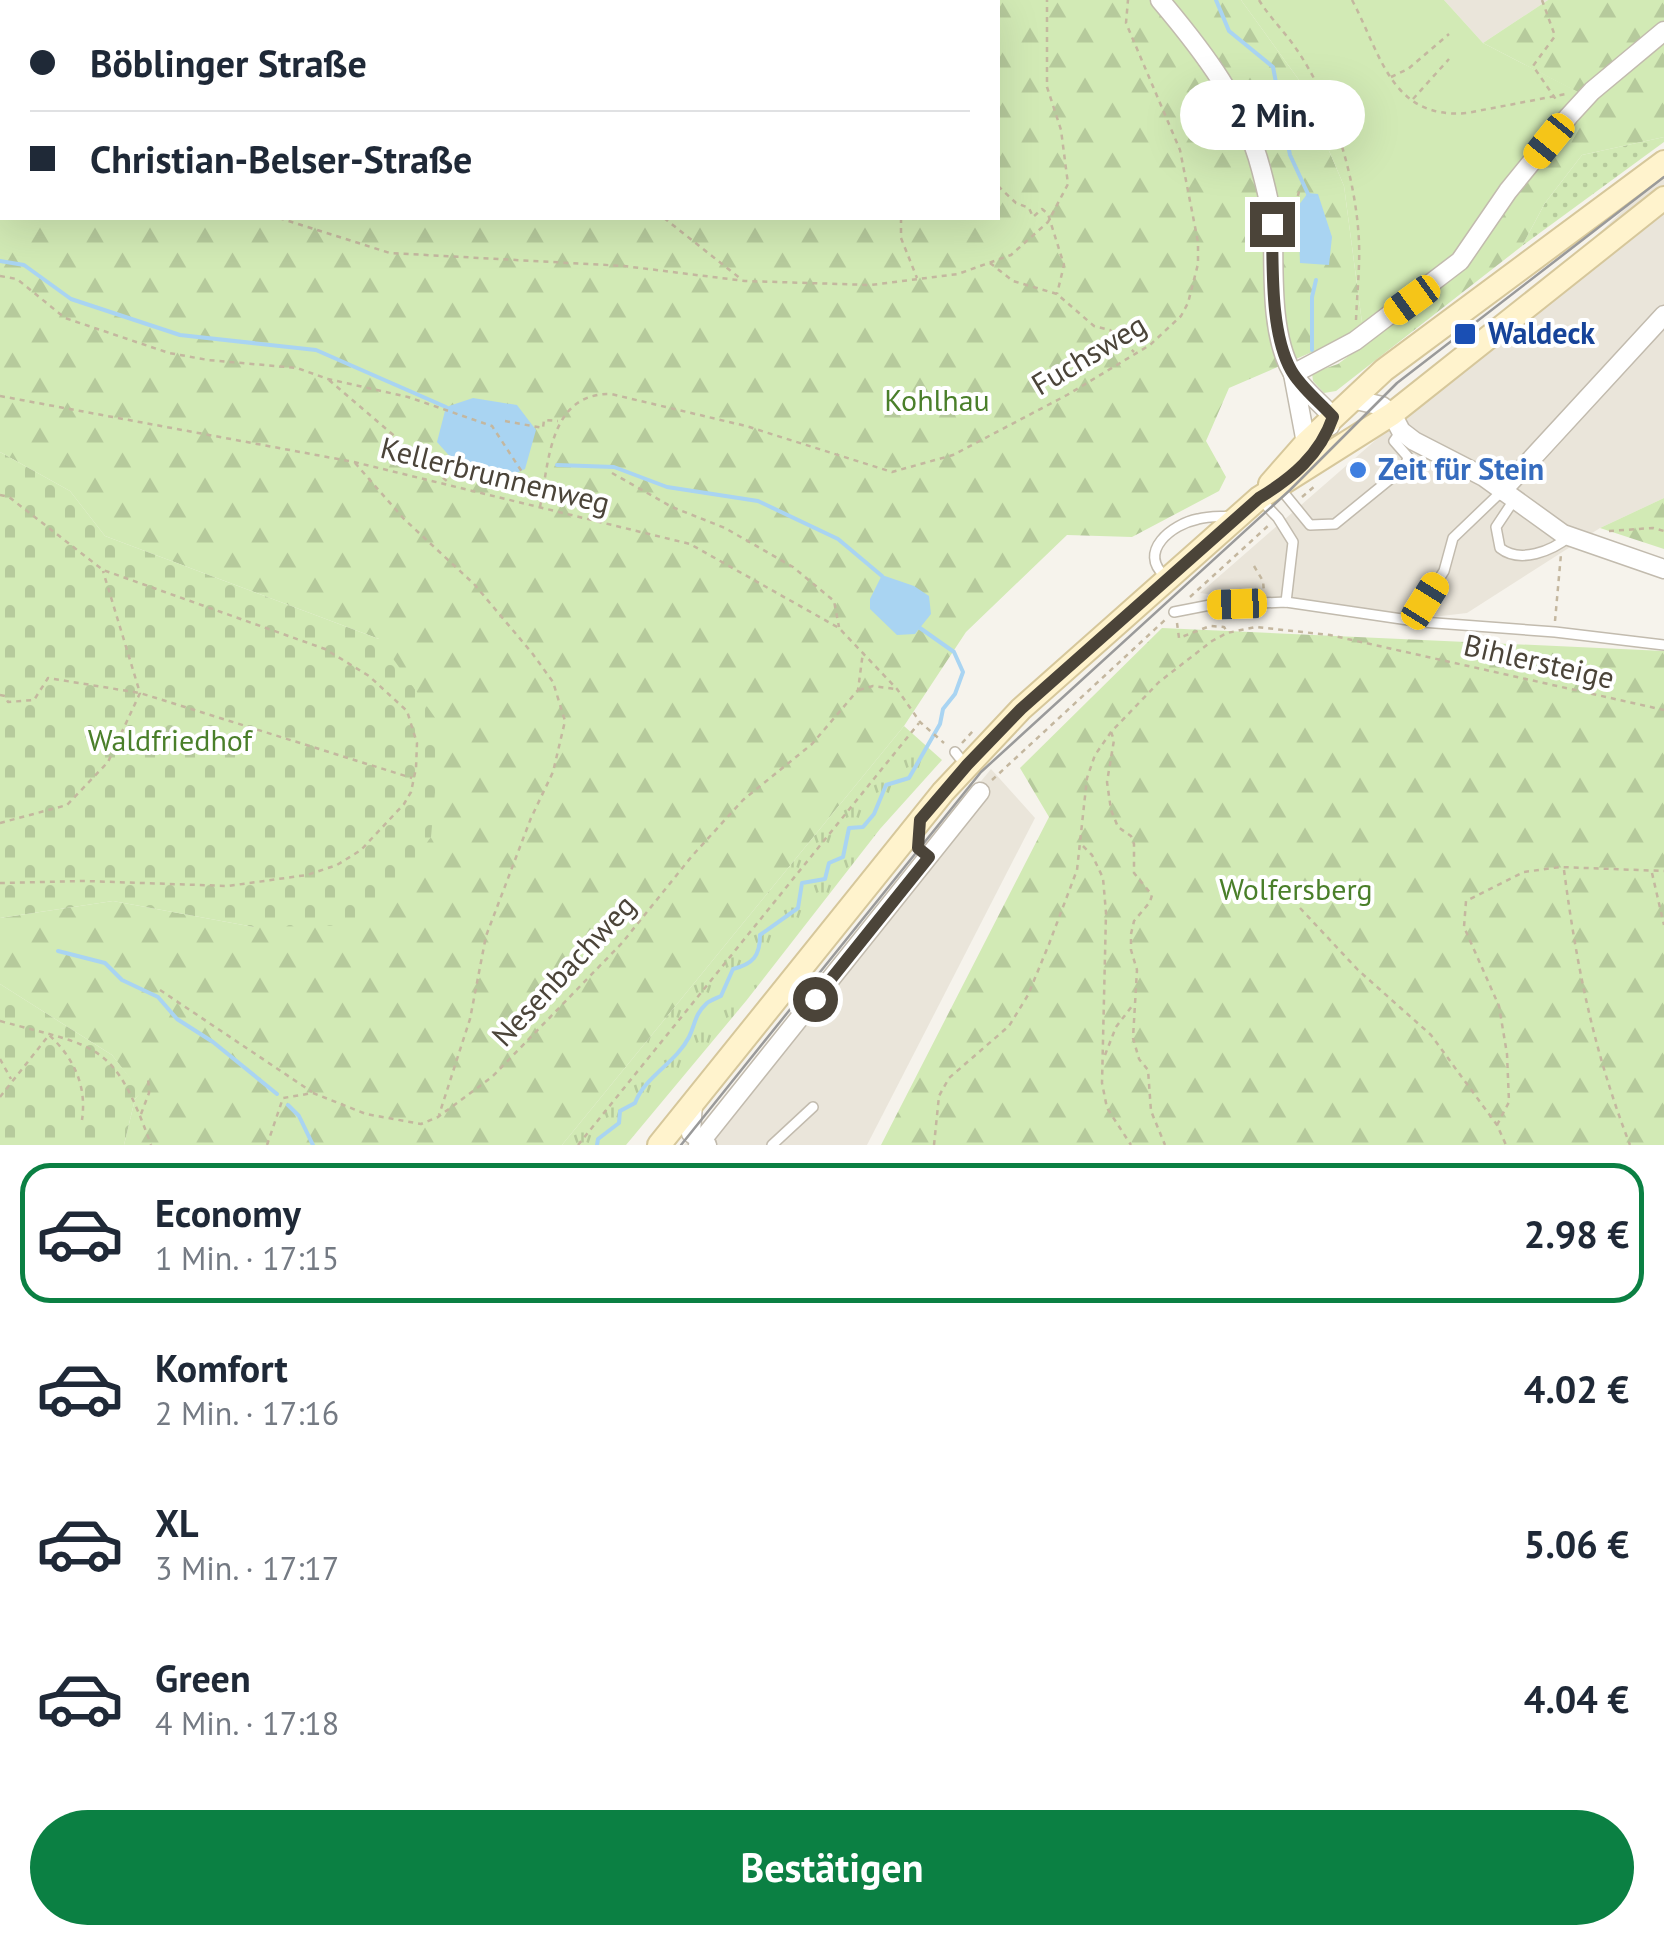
<!DOCTYPE html>
<html lang="de">
<head>
<meta charset="utf-8">
<style>
	:root { --surface:#fff; --page:#f2f2f3; --text:#1f2937; --muted:#747a83; --line:#e0e1e3; --accent:#0b8043 }
	body { margin:0; font-family:"PT Sans",sans-serif; background:var(--page); color:var(--text); height:100vh; display:flex; flex-direction:column; font-size:38px; white-space:nowrap }
	* { box-sizing:border-box; margin:0 }
	p { font-size:32px; color:var(--muted) }
	.icon { flex:none; width:55px; height:55px; fill:none; stroke:currentColor; stroke-width:2; stroke-linecap:round; stroke-linejoin:round }
	.map { position:relative; height:1145px; overflow:hidden }
	.drawer { display:flex; flex-direction:column; background:var(--surface); flex:1 }
	.drawer>* { flex:none }
	.hud { position:absolute; left:0px; top:0px; width:1000px; height:220px; box-shadow:0 10px 40px #0002; display:grid; align-content:center; height:220px; padding:0 30px; background:var(--surface) }
	.end { position:absolute; width:45px; height:45px; margin:-22px; border:12px solid #4b4439; background:#fff; box-shadow:0 0 0 5px #fff }
	.from { border-radius:50% }
	.bubble { position:absolute; height:70px; border-radius:35px; background:var(--surface); box-shadow:0 10px 40px #0002; font-size:32px; font-weight:700; line-height:70px; text-align:center }
	.car { position:absolute; width:30px; height:60px; margin:-30px -15px; border-radius:12px; box-shadow:0 0 8px 2px #0007; background:linear-gradient(#f5c518 24%,#345 0 40%,#f5c518 0 76%,#345 0 86%,#f5c518 0) }
	.hud b { display:flex; align-items:center; gap:35px; height:95px; font-size:38px }
	.hud b+b { border-top:2px solid var(--line) }
	.hud i { width:25px; height:25px; background:var(--text) }
	ul { padding:18px 0 0; list-style:none }
	li { display:flex; align-items:center; gap:30px; height:140px; margin:0 20px 15px; padding:0 10px; border:5px solid transparent; border-radius:30px }
	li div { flex:1 }
	li b { display:block; font-size:38px }
	li em { font-style:normal; font-weight:700 }
	li.selected { border-color:var(--accent) }
	li>.icon { width:90px; height:90px; stroke-width:1.5 }
	.button { display:flex; gap:20px; margin-top:auto; padding:20px 30px }
	.button a { flex:1; height:115px; border-radius:60px; background:var(--accent); color:#fff; font-size:40px; font-weight:700; line-height:115px; text-align:center }
	.map>svg:first-child { display:block }
</style>
</head>
<body>
<div class="map">
<svg width="1664" height="1145" viewBox="0 0 1664 1145">
	<defs>
		<pattern id="grass-dots" width="8" height="8" patternUnits="userSpaceOnUse" patternTransform="scale(2.5)"><rect width="8" height="8" fill="#d2eab5"/><path d="M2 2h.1M6 6h.1" fill="none" stroke="#b6ca9c" stroke-width="1.8" stroke-linecap="round"/></pattern>
		<pattern id="forest-firs" width="22" height="20" patternUnits="userSpaceOnUse" patternTransform="scale(2.5)"><rect width="22" height="20" fill="#d2eab5"/><path d="M5 1l3.5 6h-7zM16 11l3.5 6h-7z" fill="#b6ca9c"/></pattern>
		<pattern id="cemetery-stones" width="16" height="16" patternUnits="userSpaceOnUse" patternTransform="scale(2.5)"><rect width="16" height="16" fill="#d2eab5"/><path d="M2 7V4a2 2 0 0 1 4 0v3zM10 15v-3a2 2 0 0 1 4 0v3z" fill="#b6ca9c"/></pattern>
		<pattern id="park-tufts" width="24" height="20" patternUnits="userSpaceOnUse" patternTransform="scale(2.5)"><rect width="24" height="20" fill="#d2eab5"/><path d="M3 7l-1-3M5 7V3M7 7l1-3M15 17l-1-3M17 17v-4M19 17l1-3" fill="none" stroke="#b6ca9c"/></pattern>
	</defs>
	<rect width="100%" height="100%" fill="#f6f3ec"/>
	<g fill="#eae5da">
		<path d="M1444 0H1548L1483 43Z"/>
		<path d="M1664 172V498L1600 528 1467 613 1398 621 1200 593 1424 398Z"/>
		<path d="M991 769 1035 818 867 1145H684Z"/>
	</g>
	<path fill="url(#grass-dots)" d="M1664 137V142L1522 246 1545 203 1582 155Z"/>
	<g fill="url(#forest-firs)" fill-rule="evenodd">
		<path d="M0 0H1241L1299 80 1344 186 1363 330 1229 388 1206 441 1226 477 1219 491 1132 537 1067 535 966 632 904 726 562 1145H124L135 1099 141 1093 112 1055 0 984V918L113 901 254 927 379 639 105 536 70 491 0 452ZM2 2H998V218H2Z"/>
		<path d="M1548 0H1664V137L1582 155 1545 203 1522 246 1336 391 1324 393 1313 381 1312 373 1338 364 1460 273 1583 95 1483 43Z"/>
		<path d="M1664 498V549L1600 528Z"/>
		<path d="M1162 628 1664 651V1145H881L1049 817 1020 768Z"/>
	</g>
	<g fill="url(#cemetery-stones)">
		<path d="M0 452 70 491 105 536 379 639 441 726 431 837 366 925 254 927 113 901 0 918Z"/>
		<path d="M0 984 112 1055 142 1093 135 1099 124 1145H0Z"/>
	</g>
	<path fill="url(#park-tufts)" d="M904 726 942 760 880 829 746 1001 626 1145H562Z"/>
	<path fill="#d2eab5" d="M1241 0H1444L1483 43 1584 95 1456 255 1363 330 1344 186 1299 80Z"/>
	<g fill="#a9d4f2">
		<path d="M1308 193 1318 194 1332 237 1329 265 1300 263 1298 206Z"/>
		<path d="M473 398 517 405 536 430 525 469 497 482 462 470 437 442 446 407Z"/>
		<path d="M882 575 914 586 929 596 931 614 915 634 897 635 870 609V599Z"/>
	</g>
	<g fill="none" stroke-linecap="round" stroke-linejoin="round">
		<g stroke="#a9d4f2" stroke-width="4">
			<path d="M1216 0 1229 31 1273 67 1290 155 1309 196"/>
			<path d="M0 261 24 265 71 299 180 335 316 350 446 407"/>
			<path d="M1312 350V297L1316 280"/>
			<path d="M557 465 614 467 667 487 758 501 838 539 882 576"/>
			<path d="M58 951 105 963 122 980 158 997 177 1019 213 1042 277 1094"/>
			<path d="M288 1105 299 1116 313 1145"/>
			<path d="M597 1145 598 1139 619 1123 620 1111 635 1103C645 1076 676 1063 689 1037 696 1023 694 1015 707 1003 711 1000 717 998 721 996L733 969C753 964 760 956 760 935L798 908 802 883 825 879 829 863 843 857 849 828 863 827 874 814 886 785 909 778 940 724 943 709 955 694 963 672 954 652 920 628"/>
		</g>
		<g stroke="#c2bbae" stroke-width="12">
			<g id="service">
				<path d="M1279 487 1310 525 1335 524 1405 467 1408 457 1394 441 1401 431"/>
				<path d="M1514 500 1496 527 1500 548C1520 564 1552 551 1570 536"/>
				<path d="M1262 501 1278 518 1293 542 1286 602"/>
				<path d="M1165 576C1137 552 1172 524 1198 519 1209 516 1221 517 1232 516"/>
				<path d="M1425 601 1444 571 1453 538 1502 491"/>
				<path d="M1174 612 1210 605 1286 602 1422 622 1555 632 1664 645"/>
				<path d="M955 752 959 757"/>
				<path d="M772 1145 813 1107"/>
			</g>
		</g>
		<g stroke="#c2bbae" stroke-width="21">
			<g id="minor">
				<path d="M1160 0C1203 51 1244 104 1261 169 1266 188 1272 210 1273 229 1274 271 1270 334 1292 372 1302 389 1320 402 1333 417L1330 426"/>
				<path d="M1293 374 1355 341 1460 261 1508 191 1569 116 1592 91 1664 31"/>
				<path d="M1293 374 1306 443"/>
				<path d="M1352 399 1382 406 1392 414 1401 431 1414 441 1484 477 1563 534 1664 569"/>
				<path d="M1502 491 1664 315"/>
				<path d="M693 1103 691 1133 707 1145"/>
				<path d="M698 1145 980 792"/>
			</g>
		</g>
		<g stroke="#d6c79b" stroke-width="26">
			<g id="secondary">
				<path d="M1270 484 1306 443 1384 370 1664 162"/>
				<path d="M659 1145 943 792 1021 709 1259 498 1392 414 1664 198"/>
			</g>
		</g>
		<g stroke="#c4b79f" stroke-width="2.5" stroke-dasharray="5 5" stroke-linecap="butt">
			<path d="M488 0 497 2"/>
			<path d="M673 0 677 2"/>
			<path d="M911 0 913 2"/>
			<path d="M1259 0C1270 18 1285 32 1297 50 1333 103 1356 177 1359 242 1360 267 1357 294 1356 320"/>
			<path d="M1352 0C1381 54 1391 120 1467 113L1566 94"/>
			<path d="M1542 0 1555 36 1533 66 1557 101"/>
			<path d="M0 21 2 23"/>
			<path d="M0 68 2 70"/>
			<path d="M1391 77 1408 69 1449 34"/>
			<path d="M1413 99 1449 59"/>
			<path d="M998 186 1016 203 1029 208 1033 217 1042 209 1048 214 1064 265 1057 294"/>
			<path d="M279 218 390 253 624 266 745 281 871 285 958 274 1011 255 1048 222 1068 184 1061 130 1047 87V0"/>
			<path d="M664 218 741 279"/>
			<path d="M901 218V238L917 278"/>
			<path d="M1290 225 1300 188"/>
			<path d="M990 263 1013 281 1057 294 1094 326 1110 330 1134 352"/>
			<path d="M0 276 17 279 65 318 169 353 208 360 297 368 328 379 408 397 492 426 524 475 543 489"/>
			<path d="M329 380 448 482"/>
			<path d="M0 396 354 462 690 544 839 628 897 689 920 722 944 743"/>
			<path d="M505 421 543 428 544 420 558 421"/>
			<path d="M355 463 404 519 474 584 532 653 553 682 565 721 553 772 531 818 486 936 470 1019 439 1115"/>
			<path d="M612 473 672 507 725 528 793 567 834 601 839 627"/>
			<path d="M0 495 9 497 103 570 325 649 369 676 407 711 417 743 416 768 411 792 404 804 361 850 337 865 307 875 228 886 85 881 0 883"/>
			<path d="M1302 497 1315 486"/>
			<path d="M540 507C549 462 549 393 611 394L746 426 892 472 953 455 1067 395 1150 345 1181 316 1188 303 1198 264V242L1180 150 1126 23 1128 0"/>
			<path d="M1609 531 1653 528 1664 531"/>
			<path d="M1254 566 1263 581 1264 592"/>
			<path d="M1190 597 1269 525"/>
			<path d="M1555 621 1561 554"/>
			<path d="M1177 623 1179 638 1210 626 1224 627 1226 630"/>
			<path d="M859 690 873 686 895 689"/>
			<path d="M0 695 5 696 8 702 34 700 48 678 140 693 412 778"/>
			<path d="M1111 732 1114 740 1107 782 1111 810 1118 827 1131 836 1134 844V873L1152 895 1150 902 1134 921 1131 934V950L1137 970 1133 1038 1139 1059 1148 1070 1151 1111 1165 1145"/>
			<path d="M962 743 973 731"/>
			<path d="M992 780 1166 619"/>
			<path d="M0 823 67 805 108 762 140 693 103 571"/>
			<path d="M1083 846 1092 855 1103 878 1106 913 1102 1083 1107 1108 1131 1145"/>
			<path d="M1564 870C1577 969 1594 1052 1630 1145"/>
			<path d="M1652 873 1664 925"/>
			<path d="M1300 908 1358 970 1431 1035 1497 1125 1506 1145"/>
			<path d="M160 990 312 1092"/>
			<path d="M0 1021C100 1048 114 1042 151 1145"/>
			<path d="M1105 1055 1116 1027 1132 1006"/>
			<path d="M0 1059 11 1079"/>
			<path d="M0 1097 49 1035C74 1058 87 1086 82 1120"/>
			<path d="M141 1114 149 1093 148 1076"/>
			<path d="M1497 1125 1509 1102 1507 1054 1499 1006 1464 927 1466 901 1524 872 1560 867 1664 871"/>
			<path d="M267 1145 283 1098 313 1093 366 1114 421 1124 438 1117 492 1077 622 943 692 856 743 800 812 744 858 690 863 652"/>
			<path d="M578 1145 919 723"/>
			<path d="M934 1145 939 1096 949 1078 1009 1026 1028 995 1049 944 1077 870 1087 778 1095 755 1111 732 1159 682 1212 641 1227 633 1256 627 1330 635 1664 710"/>
		</g>
		<use href="#service" stroke="#fff" stroke-width="9"/>
		<use href="#minor" stroke="#fff" stroke-width="18"/>
		<use href="#secondary" stroke="#fff3cd" stroke-width="22"/>
		<path stroke="#9a9a9a" stroke-width="2.5" d="M681 1145 981 772 1290 490 1397 383 1664 177"/>
	</g>
	<g fill="none" stroke-linecap="round" stroke-linejoin="round">
		<path stroke="#4b4439" stroke-width="12" d="M815 999 929 857 918 848 920 820 967 765 1021 709 1259 498C1292 478 1320 455 1333 417 1320 402 1301 388 1291 370 1270 332 1273 267 1272 224"/>
	</g>
	<rect fill="#1a4fb4" stroke="#fff" stroke-width="4" x="1453" y="322" width="24" height="24" rx="5"/>
	<circle fill="#3f7fe0" stroke="#fff" stroke-width="4" cx="1358" cy="470" r="10"/>
	<g text-anchor="middle" stroke-width="8" stroke-linejoin="round" paint-order="stroke">
		<g font-size="30" font-weight="bold" fill="#164399" stroke="#fff" text-anchor="start">
			<text x="1488" y="344">Waldeck</text>
		</g>
		<g font-size="30" fill="#4b4439" stroke="#fff">
			<text transform="translate(1089 355) rotate(-31)" y="10">Fuchsweg</text>
			<text transform="translate(495 476) rotate(14)" y="10">Kellerbrunnenweg</text>
			<text transform="translate(1539 662) rotate(13)" y="10">Bihlersteige</text>
			<text transform="translate(564 971) rotate(-47)" y="10">Nesenbachweg</text>
		</g>
		<g font-size="30" fill="#4a7f2a" stroke="#fff">
			<text x="937" y="411">Kohlhau</text>
			<text x="170" y="751">Waldfriedhof</text>
			<text x="1296" y="900">Wolfersberg</text>
		</g>
		<g font-size="30" font-weight="bold" fill="#366cbe" stroke="#fff" text-anchor="start">
			<text x="1378" y="480">Zeit für Stein</text>
		</g>
	</g>
</svg>
<i class="end from" style="left:815px;top:999px"></i>
<i class="end" style="left:1272px;top:224px"></i>
<div class="bubble" style="left:1180px;top:80px;width:185px">2 Min.</div>
<i class="car" style="left:1549px;top:141px;rotate:219deg"></i>
<i class="car" style="left:1412px;top:300px;rotate:234deg"></i>
<i class="car" style="left:1425px;top:601px;rotate:32deg"></i>
<i class="car" style="left:1237px;top:604px;rotate:268deg"></i>
<div class="hud">
<b><i class="from"></i>Böblinger Straße</b>
<b><i></i>Christian-Belser-Straße</b>
</div>
</div>
<section class="drawer">
<ul>
<li class="selected"><svg class="icon" aria-label="car" viewBox="0 0 24 24"><path d="M5 17H2v-5l4-1 3-4h7l3 4 3 1v5h-3M9 17h6M6 11h13"/><circle cx="7" cy="17" r="2"/><circle cx="17" cy="17" r="2"/></svg><div><b>Economy</b><p>1 Min. · 17:15</p></div><em>2.98 €</em></li>
<li><svg class="icon" aria-label="car" viewBox="0 0 24 24"><path d="M5 17H2v-5l4-1 3-4h7l3 4 3 1v5h-3M9 17h6M6 11h13"/><circle cx="7" cy="17" r="2"/><circle cx="17" cy="17" r="2"/></svg><div><b>Komfort</b><p>2 Min. · 17:16</p></div><em>4.02 €</em></li>
<li><svg class="icon" aria-label="car" viewBox="0 0 24 24"><path d="M5 17H2v-5l4-1 3-4h7l3 4 3 1v5h-3M9 17h6M6 11h13"/><circle cx="7" cy="17" r="2"/><circle cx="17" cy="17" r="2"/></svg><div><b>XL</b><p>3 Min. · 17:17</p></div><em>5.06 €</em></li>
<li><svg class="icon" aria-label="car" viewBox="0 0 24 24"><path d="M5 17H2v-5l4-1 3-4h7l3 4 3 1v5h-3M9 17h6M6 11h13"/><circle cx="7" cy="17" r="2"/><circle cx="17" cy="17" r="2"/></svg><div><b>Green</b><p>4 Min. · 17:18</p></div><em>4.04 €</em></li>
</ul>
<div class="button"><a>Bestätigen</a></div>
</section>
</body>
</html>
